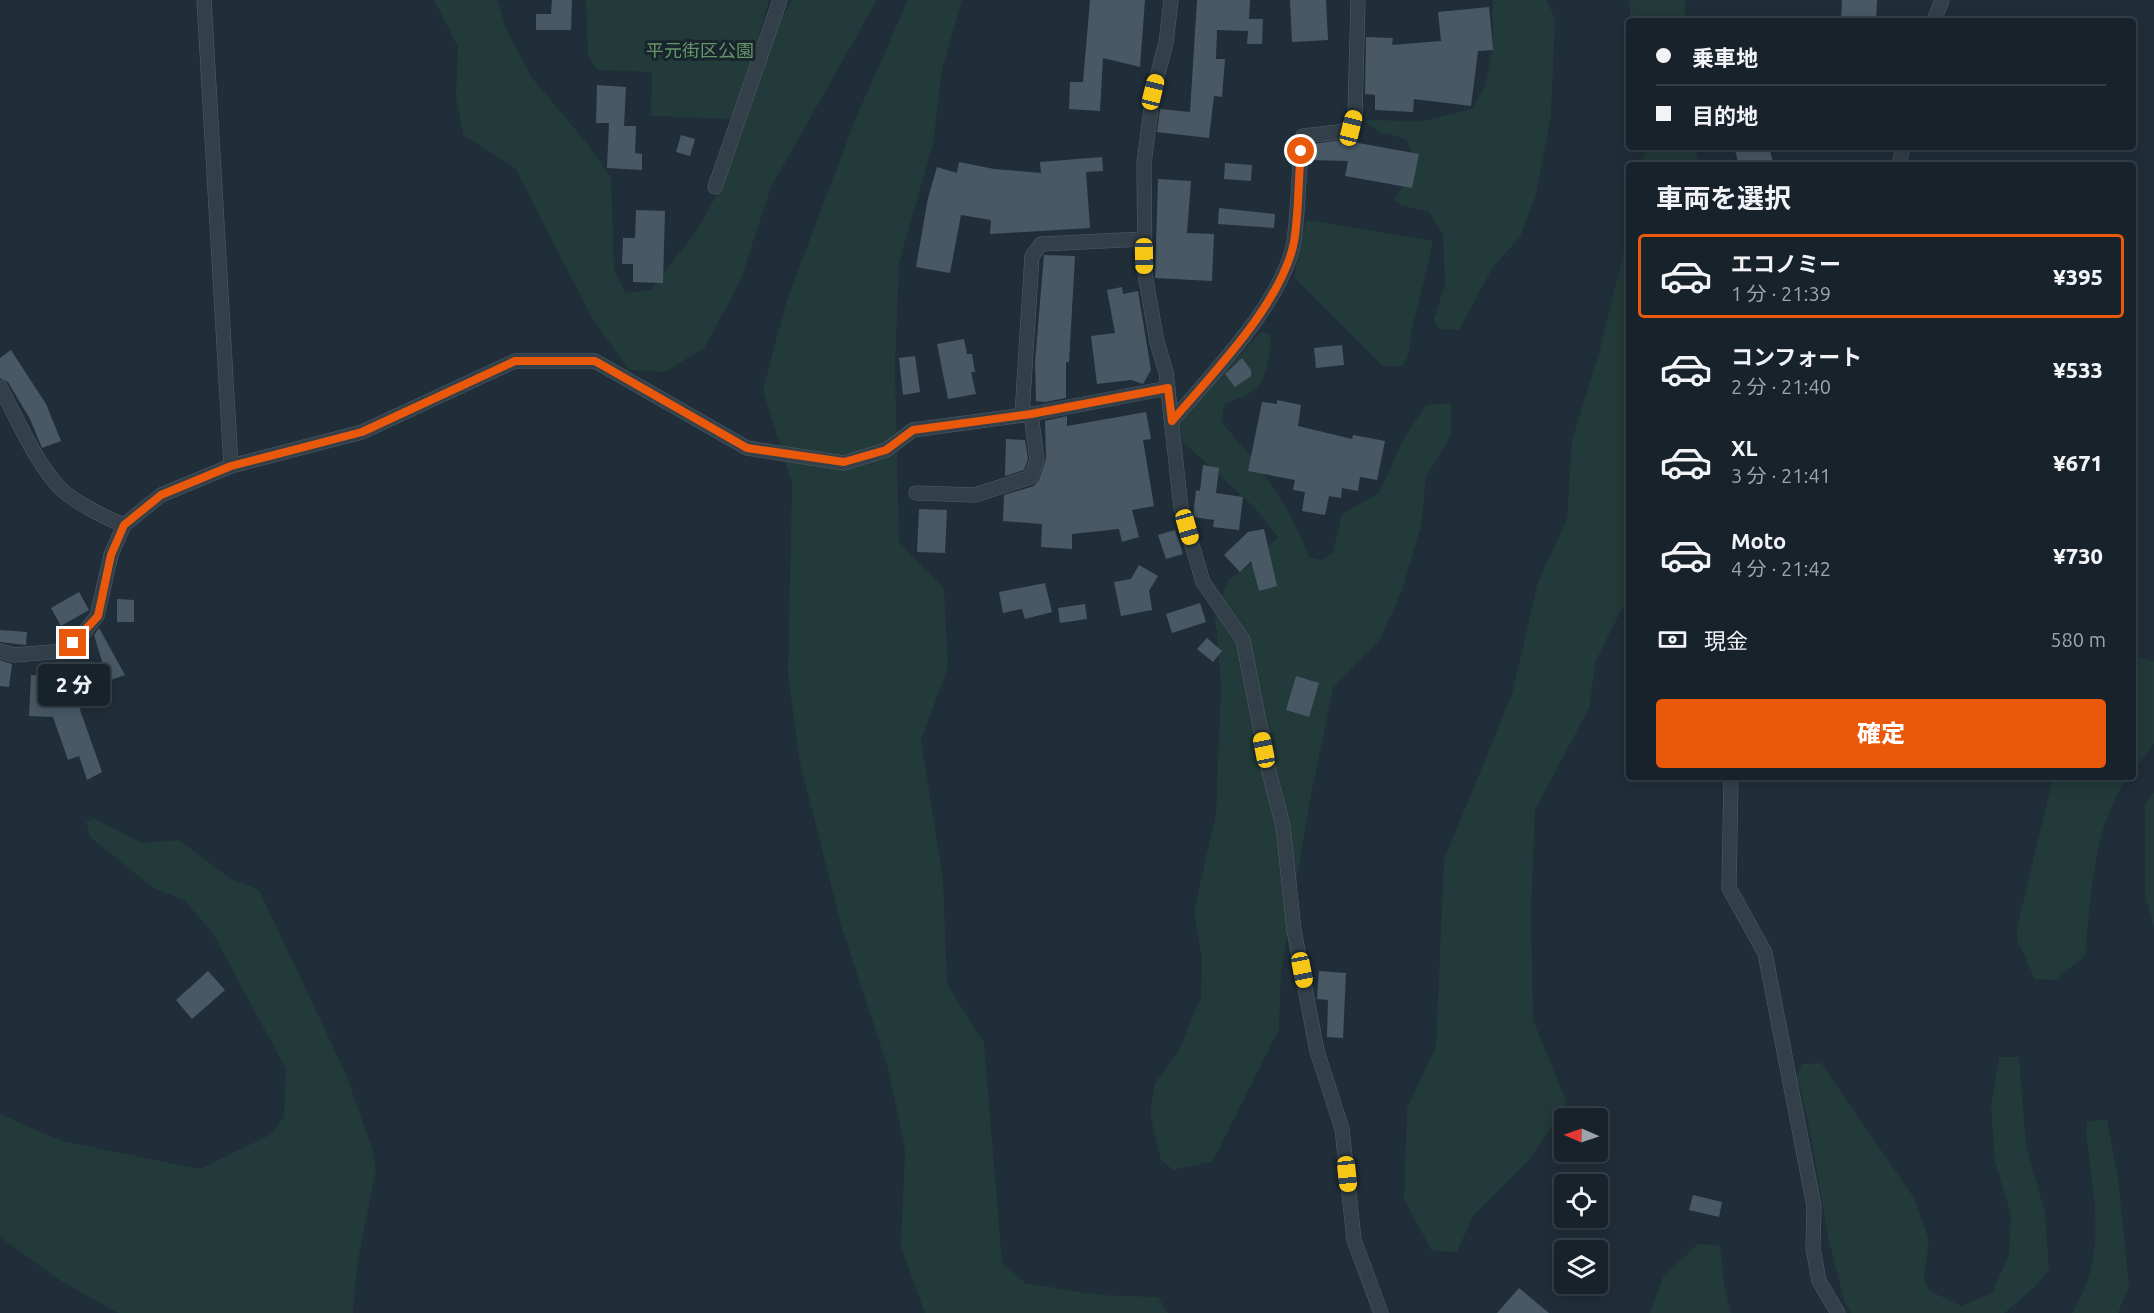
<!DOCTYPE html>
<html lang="ja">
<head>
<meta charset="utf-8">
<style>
	:root { --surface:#18222b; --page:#212a33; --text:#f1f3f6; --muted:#9fa4a9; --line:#363f47; --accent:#ea580c }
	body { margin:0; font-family:Ubuntu,"Noto Sans JP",sans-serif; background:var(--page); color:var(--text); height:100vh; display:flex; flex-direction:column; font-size:22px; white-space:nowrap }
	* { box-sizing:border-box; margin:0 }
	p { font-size:20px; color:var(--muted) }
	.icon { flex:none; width:33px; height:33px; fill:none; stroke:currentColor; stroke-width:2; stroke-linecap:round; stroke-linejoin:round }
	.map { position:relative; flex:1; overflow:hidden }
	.side { position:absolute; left:1626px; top:162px; width:510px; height:618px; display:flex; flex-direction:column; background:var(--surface); border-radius:6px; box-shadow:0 3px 15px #0003,0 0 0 2px var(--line) }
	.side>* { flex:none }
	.top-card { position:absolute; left:1626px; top:18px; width:510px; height:132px; border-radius:6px; box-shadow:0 3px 15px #0003,0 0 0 2px var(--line); display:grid; align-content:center; height:132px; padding:0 30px; background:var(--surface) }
	.needle { width:39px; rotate:272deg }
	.tools { position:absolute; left:1554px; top:1108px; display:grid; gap:12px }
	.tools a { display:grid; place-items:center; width:54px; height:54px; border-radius:6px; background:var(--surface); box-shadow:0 3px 15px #0003,0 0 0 2px var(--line); font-size:30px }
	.end { position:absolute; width:27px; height:27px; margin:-14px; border:8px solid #ea580c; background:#fff; box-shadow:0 0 0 3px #fff }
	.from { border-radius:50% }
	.bubble { position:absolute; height:42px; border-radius:6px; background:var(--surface); box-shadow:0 3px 15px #0003,0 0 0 2px var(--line); font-size:20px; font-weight:800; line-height:42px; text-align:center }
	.car { position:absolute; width:18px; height:36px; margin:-18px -9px; border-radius:8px; box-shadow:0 0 4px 2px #0007; background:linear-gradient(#f5c518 24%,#345 0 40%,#f5c518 0 76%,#345 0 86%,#f5c518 0) }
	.top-card b { display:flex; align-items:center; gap:21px; height:57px; font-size:22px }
	.top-card b+b { border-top:2px solid var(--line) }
	.top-card i { width:15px; height:15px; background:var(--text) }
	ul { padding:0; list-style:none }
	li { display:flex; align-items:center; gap:18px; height:84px; margin:0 12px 9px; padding:0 18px; border:3px solid transparent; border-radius:6px }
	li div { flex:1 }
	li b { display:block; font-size:22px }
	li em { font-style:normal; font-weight:800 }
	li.selected { border-color:var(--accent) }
	li>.icon { width:54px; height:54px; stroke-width:1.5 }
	h2 { padding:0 30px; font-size:27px; line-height:72px }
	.pay { display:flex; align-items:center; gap:15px; height:66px; padding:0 30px; font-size:22px }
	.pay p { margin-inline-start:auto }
	.button { display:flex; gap:12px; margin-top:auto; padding:12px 30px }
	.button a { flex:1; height:69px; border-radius:6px; background:var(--accent); color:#fff; font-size:24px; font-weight:800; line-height:69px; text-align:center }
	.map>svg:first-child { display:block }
</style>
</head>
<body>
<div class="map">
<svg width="2154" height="1313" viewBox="0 0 2154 1313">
	<rect width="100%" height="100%" fill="#202e39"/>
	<g fill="#223a39">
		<path d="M434 0H497L507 31 532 78 586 142 611 178 614 271 626 293 651 290 697 230 720 189 762 50 792 0H877L771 187 740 282 704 348 665 372 629 370 591 316 515 168 463 135 456 97 458 47Z"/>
		<path d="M586 0H769L735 119 651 116 652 72 597 70 588 55Z"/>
		<path d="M908 0H962L942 70 933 144 899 263 895 366 899 542 944 588 948 667 921 740 943 879 947 984 984 1043 1002 1262 1025 1283 1099 1295 1158 1297 1168 1313H925L901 1247 905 1150 888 1068 841 925 799 759 788 673 792 483 763 390 786 303 855 120Z"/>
		<path d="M1493 0H1547L1555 19 1551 115 1536 195 1520 237 1493 267 1459 330 1439 329 1434 320 1445 284 1443 234 1429 212 1401 205 1394 200C1413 168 1424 177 1406 139L1379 132 1363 120 1424 121 1472 109 1485 87 1492 52Z"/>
		<path d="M1629 0H1685V21H1631Z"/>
		<path d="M1645 147H1695L1700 165H1642Z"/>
		<path d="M1306 220 1433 241C1427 270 1420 297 1413 325 1408 344 1414 346 1403 366H1383L1294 277Z"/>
		<path d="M1629 231V595L1596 660 1589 708 1535 810 1531 913 1533 1020 1567 1104 1528 1161 1473 1216 1457 1252 1432 1251 1404 1199 1407 1108 1436 1047 1444 860 1512 694 1538 582 1567 519 1572 440 1599 353Z"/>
		<path d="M1261 332 1271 335C1267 374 1267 392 1225 403L1221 422C1260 465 1288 503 1309 557L1322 560 1333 552 1342 514 1379 493 1404 438 1426 405 1451 403V435L1426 477 1421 527 1401 593 1379 641 1333 688 1310 800 1281 973 1279 1029 1213 1161 1173 1170 1161 1160 1150 1114 1155 1083 1178 1052 1201 997 1202 958 1194 911 1216 813 1221 684 1215 615 1228 580 1252 563 1278 537 1255 508 1183 442 1179 421Z"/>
		<path d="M2133 655 2154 662V743L2133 771Z"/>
		<path d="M2053 777H2128C2093 824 2091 899 2085 956L2055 980 2035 979 2017 940V928Z"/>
		<path d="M2154 792V927L2145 896V804Z"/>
		<path d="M93 818 142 843 179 840 231 879 259 890 345 1072 372 1148 376 1169 357 1265 353 1313H118L61 1281 0 1237V1114L62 1141 200 1169 270 1135 284 1117 286 1069 212 932 185 901 152 887 90 837 86 822Z"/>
		<path d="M1999 1057H2019L2026 1145 2045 1213 2049 1269 2035 1287 2004 1313H1851L1845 1303 1828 1237 1810 1131 1797 1075 1802 1064 1821 1063 1914 1198 1929 1240 1924 1278 1928 1290 1961 1306 1992 1293 2009 1255 2011 1215 1995 1162 1991 1107Z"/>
		<path d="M2107 1120 2118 1178 2129 1287 2118 1313H2072C2108 1255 2094 1199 2086 1135L2087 1121Z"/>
		<path d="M1698 1244 1720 1245 1725 1289 1731 1313H1650L1663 1277Z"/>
	</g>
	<g fill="#485965">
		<path d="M552 0H572L571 30H536V14H551Z"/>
		<path d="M1090 0H1145L1140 67 1103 58 1100 111 1069 109 1070 82H1083Z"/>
		<path d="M1197 0H1250L1249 19H1263L1262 44H1247L1248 31 1217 30 1216 59H1225L1222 97 1214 96 1209 138 1157 132 1160 109 1190 112Z"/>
		<path d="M1290 0H1326L1328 40 1292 42Z"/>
		<path d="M1842 0H1877L1876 21H1841Z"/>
		<path d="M1489 7 1493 50 1478 51 1471 106 1414 99 1413 112 1375 110V95L1365 94 1366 37 1393 38 1392 45 1441 41 1438 12Z"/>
		<path d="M597 85 626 87 624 126H636L635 153 642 154V170L607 168 609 123H596Z"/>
		<path d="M681 135 695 139 690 156 676 152Z"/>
		<path d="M1342 140 1419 154 1412 188 1345 176 1348 161 1309 160 1311 144Z"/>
		<path d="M1734 147H1769L1774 165H1739Z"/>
		<path d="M1102 157 1103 171 1086 172 1090 228 990 234 991 220 961 215 950 273 916 267 928 198 937 167 957 173 959 162 994 169 1041 173 1040 162Z"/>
		<path d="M1225 163 1252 165 1251 181 1224 179Z"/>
		<path d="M1158 179 1191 181 1187 233 1214 234 1212 281 1155 278Z"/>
		<path d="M1219 208 1275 214 1274 228 1218 224Z"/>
		<path d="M636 210 665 211 663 283 633 282V264H622L623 238H635Z"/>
		<path d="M1044 255 1075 256 1069 362H1066V398L1045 402 1036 401 1035 362Z"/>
		<path d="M1122 287 1123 294 1138 291 1151 370 1143 384 1131 380 1097 384 1091 336 1115 333 1107 290Z"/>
		<path d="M964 339 967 354H972L975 372H971L976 394 948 399 937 344Z"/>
		<path d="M1342 345 1344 365 1316 368 1314 348Z"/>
		<path d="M11 350 46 404 61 441 42 448 30 419 8 382 0 378V358Z"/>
		<path d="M915 356 920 392 903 395 899 358Z"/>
		<path d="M1242 358 1251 370V376L1235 387 1225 374Z"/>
		<path d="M1277 400 1301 405 1298 426 1352 439 1353 435 1385 441 1377 480 1360 477 1358 491 1342 488 1341 498 1329 496 1325 515 1302 511 1305 492 1293 490 1295 480 1248 471 1262 402 1277 404Z"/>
		<path d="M1146 412 1151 439 1143 440 1154 506 1132 510 1139 537 1122 542 1119 529 1072 534V549L1041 547 1042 524 1003 521 1004 495 1034 486 1039 480 1046 459 1045 421 1067 416V426Z"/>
		<path d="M1006 439 1025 440 1028 459 1024 470 1005 476Z"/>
		<path d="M1203 465 1219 468 1216 493 1243 497 1239 530 1213 527 1214 520 1193 517 1196 490 1200 491Z"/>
		<path d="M919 509 947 510 945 553 917 552Z"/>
		<path d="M1264 529 1277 586 1259 591 1251 561 1240 572 1224 555 1248 532Z"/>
		<path d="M1175 530 1183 554 1166 559 1158 535Z"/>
		<path d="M1139 565 1158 576 1149 591 1152 610 1121 616 1114 582 1131 579Z"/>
		<path d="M1045 583 1052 612 1025 619 1022 609 1003 613 999 592Z"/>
		<path d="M79 592 89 610 61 626 51 608Z"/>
		<path d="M117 599 134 600V622H117Z"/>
		<path d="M1200 603 1206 622 1172 633 1166 614Z"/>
		<path d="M1085 604 1087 619 1060 623 1058 608Z"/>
		<path d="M99 628 125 675 108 681 94 635Z"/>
		<path d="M0 630 27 632 26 645 0 642Z"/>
		<path d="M1207 638 1222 651 1213 662 1197 649Z"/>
		<path d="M0 660 12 664 9 687 0 686Z"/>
		<path d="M31 675 51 676 50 683 69 684 68 706 79 707 102 772 87 780 79 756 68 760 53 717 29 716Z"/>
		<path d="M1296 676 1319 683 1309 717 1286 710Z"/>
		<path d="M208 971 225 990 192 1019 176 1000Z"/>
		<path d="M1319 971 1346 973 1343 1038 1327 1037 1328 1000 1317 999Z"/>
		<path d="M1693 1195 1722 1202 1719 1217 1689 1210Z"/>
		<path d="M1519 1288 1549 1313H1497Z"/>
	</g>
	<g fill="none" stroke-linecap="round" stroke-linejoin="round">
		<g stroke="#515e67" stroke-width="15">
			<g id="street">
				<path d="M204 0 231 466"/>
				<path d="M1171 0 1166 43 1153 92 1144 164 1145 274 1157 342 1166 372 1181 508 1203 582 1243 640 1269 772 1283 826 1294 930 1317 1051 1342 1129 1354 1240 1381 1313"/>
				<path d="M1934 21 1942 0"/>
				<path d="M1899 165 1903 147"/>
				<path d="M715 187 780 0"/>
				<path d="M0 387C18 420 34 460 60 488 74 502 106 518 124 525"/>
				<path d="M1022 415 1032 256 1041 244 1144 239"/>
				<path d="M1172 421C1211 375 1284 301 1294 241 1299 206 1298 171 1303 136L1338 132 1351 128 1355 115 1358 0"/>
				<path d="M916 493 975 495 1031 477 1037 460 1031 414"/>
				<path d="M0 651 14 655 64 651 83 634 97 616 111 555 124 525 161 495 231 466 362 432 515 361H595L747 448 844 463 886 450 913 430 1031 414 1168 388"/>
				<path d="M1731 777 1729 888 1765 953 1814 1206 1813 1248 1819 1281 1838 1313"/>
			</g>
		</g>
		<use href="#street" stroke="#344049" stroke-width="14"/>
	</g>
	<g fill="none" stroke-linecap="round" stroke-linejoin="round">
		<path stroke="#ea580c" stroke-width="8" d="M73 643 98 616 111 555 124 525 161 495 231 466 362 432 515 361H595L747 448 844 462 886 450 913 430 1031 414 1168 388 1172 421C1212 374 1282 303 1294 242 1299 212 1298 180 1301 151"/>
	</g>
	<g text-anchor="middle" stroke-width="6" stroke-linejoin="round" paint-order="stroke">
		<g font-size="18" fill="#65966a" stroke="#19252d">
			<text x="700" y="57">平元街区公園</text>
		</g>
	</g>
</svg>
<div class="tools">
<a><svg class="needle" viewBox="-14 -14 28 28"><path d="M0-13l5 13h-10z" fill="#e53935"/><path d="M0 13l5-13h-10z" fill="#9fa4a9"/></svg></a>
<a><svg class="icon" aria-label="locate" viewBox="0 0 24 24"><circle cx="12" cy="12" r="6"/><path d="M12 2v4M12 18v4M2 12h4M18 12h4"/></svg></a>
<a><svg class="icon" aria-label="layers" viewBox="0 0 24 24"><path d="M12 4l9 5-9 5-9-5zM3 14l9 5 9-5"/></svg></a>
</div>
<i class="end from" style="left:1301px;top:151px"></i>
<i class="end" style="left:73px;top:643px"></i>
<div class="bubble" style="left:38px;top:664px;width:72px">2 分</div>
<i class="car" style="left:1153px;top:92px;rotate:14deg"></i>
<i class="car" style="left:1351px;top:128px;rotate:14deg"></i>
<i class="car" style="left:1144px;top:256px;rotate:179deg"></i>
<i class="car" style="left:1187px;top:527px;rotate:164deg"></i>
<i class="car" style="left:1264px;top:750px;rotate:349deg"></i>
<i class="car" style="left:1302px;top:970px;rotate:169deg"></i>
<i class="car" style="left:1347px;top:1174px;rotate:174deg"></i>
<div class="top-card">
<b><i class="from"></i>乗車地</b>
<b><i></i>目的地</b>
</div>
<section class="side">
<h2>車両を選択</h2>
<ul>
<li class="selected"><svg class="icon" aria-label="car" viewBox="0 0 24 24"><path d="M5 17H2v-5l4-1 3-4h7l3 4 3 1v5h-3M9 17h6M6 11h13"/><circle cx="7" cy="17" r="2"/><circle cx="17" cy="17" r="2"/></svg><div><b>エコノミー</b><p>1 分 · 21:39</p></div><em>¥395</em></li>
<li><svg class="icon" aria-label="car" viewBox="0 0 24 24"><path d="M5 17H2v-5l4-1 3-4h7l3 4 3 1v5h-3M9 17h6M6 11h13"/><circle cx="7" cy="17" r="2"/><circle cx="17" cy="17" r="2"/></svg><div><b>コンフォート</b><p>2 分 · 21:40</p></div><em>¥533</em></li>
<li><svg class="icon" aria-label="car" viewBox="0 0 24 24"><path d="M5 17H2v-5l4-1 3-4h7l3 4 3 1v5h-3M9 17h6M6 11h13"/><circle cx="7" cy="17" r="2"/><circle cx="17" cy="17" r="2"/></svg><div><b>XL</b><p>3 分 · 21:41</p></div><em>¥671</em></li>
<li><svg class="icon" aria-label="car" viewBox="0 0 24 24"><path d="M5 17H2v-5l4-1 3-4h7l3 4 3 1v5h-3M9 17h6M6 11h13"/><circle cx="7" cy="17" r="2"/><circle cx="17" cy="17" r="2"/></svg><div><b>Moto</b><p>4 分 · 21:42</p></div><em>¥730</em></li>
</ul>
<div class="pay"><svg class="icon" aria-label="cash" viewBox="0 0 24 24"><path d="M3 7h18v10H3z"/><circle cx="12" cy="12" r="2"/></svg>現金<p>580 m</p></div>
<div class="button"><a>確定</a></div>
</section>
</div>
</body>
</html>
